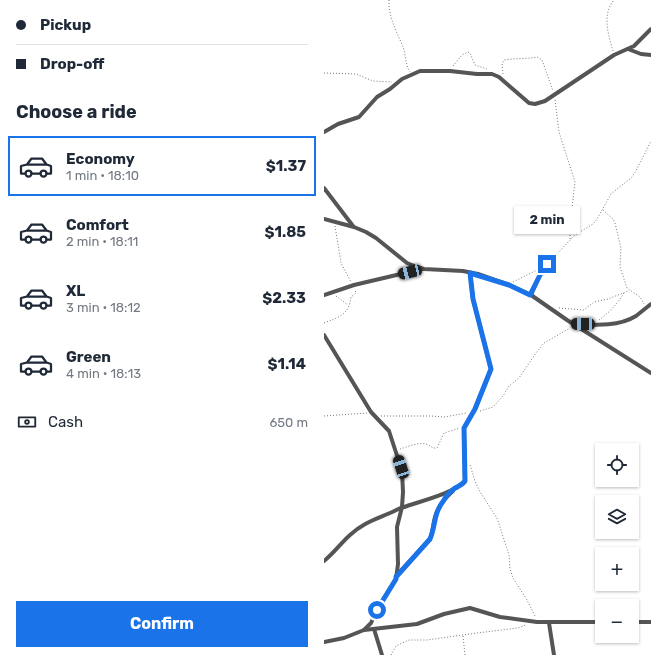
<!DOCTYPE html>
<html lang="en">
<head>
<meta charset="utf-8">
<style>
	:root { --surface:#fff; --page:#f6f6f7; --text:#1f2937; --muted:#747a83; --line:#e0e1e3; --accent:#1a73e8 }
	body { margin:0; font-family:Rubik,sans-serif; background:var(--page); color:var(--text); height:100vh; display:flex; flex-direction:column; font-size:15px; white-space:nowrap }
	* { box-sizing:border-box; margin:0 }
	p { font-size:13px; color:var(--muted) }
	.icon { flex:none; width:22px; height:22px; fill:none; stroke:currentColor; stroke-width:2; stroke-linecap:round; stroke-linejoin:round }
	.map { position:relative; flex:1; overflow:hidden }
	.sheet { display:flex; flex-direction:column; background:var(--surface); width:324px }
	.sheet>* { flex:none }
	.top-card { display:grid; align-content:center; height:88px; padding:0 16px; background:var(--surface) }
	.fabs { position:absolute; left:271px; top:443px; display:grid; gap:8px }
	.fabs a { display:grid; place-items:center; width:44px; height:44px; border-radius:0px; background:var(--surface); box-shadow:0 1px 3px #0004; font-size:20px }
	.end { position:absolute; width:18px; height:18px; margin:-9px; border:5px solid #1a73e8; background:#fff; box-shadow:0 0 0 2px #fff }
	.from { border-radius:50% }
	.bubble { position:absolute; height:28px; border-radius:0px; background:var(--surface); box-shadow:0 1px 3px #0004; font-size:13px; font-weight:700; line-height:28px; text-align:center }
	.car { position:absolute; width:12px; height:24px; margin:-12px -6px; border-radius:5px; box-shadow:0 0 3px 1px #0007; background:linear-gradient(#222 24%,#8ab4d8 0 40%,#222 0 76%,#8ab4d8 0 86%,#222 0) }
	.top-card b { display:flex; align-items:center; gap:14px; height:38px; font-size:15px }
	.top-card b+b { border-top:1px solid var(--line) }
	.top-card i { width:10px; height:10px; background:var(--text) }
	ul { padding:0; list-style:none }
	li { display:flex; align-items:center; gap:12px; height:60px; margin:0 8px 6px; padding:0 8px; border:2px solid transparent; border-radius:0px }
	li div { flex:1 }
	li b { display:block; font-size:15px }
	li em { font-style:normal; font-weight:700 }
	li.active { border-color:var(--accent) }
	li>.icon { width:36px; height:36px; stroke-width:1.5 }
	h2 { padding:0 16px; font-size:18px; line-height:48px }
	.pay { display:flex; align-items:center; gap:10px; height:44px; padding:0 16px; font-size:15px }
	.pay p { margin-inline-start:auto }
	.action { display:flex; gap:8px; margin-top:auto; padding:8px 16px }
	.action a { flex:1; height:46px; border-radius:0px; background:var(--accent); color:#fff; font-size:16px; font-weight:700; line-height:46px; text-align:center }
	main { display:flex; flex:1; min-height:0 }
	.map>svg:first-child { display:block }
</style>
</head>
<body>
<main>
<section class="sheet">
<div class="top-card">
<b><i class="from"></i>Pickup</b>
<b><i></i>Drop-off</b>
</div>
<h2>Choose a ride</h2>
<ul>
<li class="active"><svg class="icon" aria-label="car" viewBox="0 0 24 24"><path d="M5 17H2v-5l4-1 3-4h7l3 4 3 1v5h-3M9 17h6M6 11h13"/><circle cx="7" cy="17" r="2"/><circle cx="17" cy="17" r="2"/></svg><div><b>Economy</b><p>1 min · 18:10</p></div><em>$1.37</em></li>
<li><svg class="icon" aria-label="car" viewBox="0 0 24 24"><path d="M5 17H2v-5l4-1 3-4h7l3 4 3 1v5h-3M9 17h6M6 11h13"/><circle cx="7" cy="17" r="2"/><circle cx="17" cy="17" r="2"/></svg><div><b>Comfort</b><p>2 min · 18:11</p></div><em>$1.85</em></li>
<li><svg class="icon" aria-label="car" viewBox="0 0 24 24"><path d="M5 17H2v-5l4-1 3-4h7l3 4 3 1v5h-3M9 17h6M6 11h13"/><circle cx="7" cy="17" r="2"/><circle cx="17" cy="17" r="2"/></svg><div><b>XL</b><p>3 min · 18:12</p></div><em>$2.33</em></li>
<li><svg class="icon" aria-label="car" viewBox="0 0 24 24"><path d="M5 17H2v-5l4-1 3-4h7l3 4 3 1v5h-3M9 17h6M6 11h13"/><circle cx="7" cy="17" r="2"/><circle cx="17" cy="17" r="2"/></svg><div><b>Green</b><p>4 min · 18:13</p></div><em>$1.14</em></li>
</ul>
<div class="pay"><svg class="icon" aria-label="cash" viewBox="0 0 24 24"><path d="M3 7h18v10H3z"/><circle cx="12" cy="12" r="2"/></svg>Cash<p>650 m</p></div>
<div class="action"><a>Confirm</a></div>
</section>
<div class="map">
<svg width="327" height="655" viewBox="0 0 327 655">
	<rect width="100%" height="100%" fill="#fff"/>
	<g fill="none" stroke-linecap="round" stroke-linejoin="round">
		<g stroke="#777" stroke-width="1" stroke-dasharray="1 2" stroke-linecap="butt">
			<path d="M65 0C64 17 73 32 79 47 82 55 81 64 86 72"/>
			<path d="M289 51C284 34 278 14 290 0"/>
			<path d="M129 66 138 55 144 52 146 53 151 65 163 69"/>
			<path d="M0 73 32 74 49 81 68 82"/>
			<path d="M179 74 178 64 180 60C192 58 203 59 214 57L218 60 229 91"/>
			<path d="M231 100 235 132 251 182 246 225V240"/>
			<path d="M279 210 289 219 291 223 297 248 296 267 303 288 316 297 320 304"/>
			<path d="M11 226 17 263 27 282"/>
			<path d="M227 260 251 235 269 224 273 219 287 194 307 178 312 171 327 141"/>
			<path d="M189 282 213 270"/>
			<path d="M12 296 24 305"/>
			<path d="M235 308 260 310 270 302 284 299 304 291"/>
			<path d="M275 320C285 313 293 304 300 293"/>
			<path d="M0 323C15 317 25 315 27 297L32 293 31 290"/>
			<path d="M156 411 169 407 179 396 185 386 195 378 212 353 220 343 246 328"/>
			<path d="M0 416 43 413"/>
			<path d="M57 416H107L120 417 143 413"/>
			<path d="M76 449C83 447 94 442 102 444 106 445 108 449 113 448L120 433 136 428"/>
			<path d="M146 465 151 481 156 492 173 518 185 555 186 569 189 578 203 600 211 616"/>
			<path d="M139 636 141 655"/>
			<path d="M67 655 72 646 85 640H103L153 633 194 628 202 625"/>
		</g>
		<g stroke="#555" stroke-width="4">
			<path d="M304 49 317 54 327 55"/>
			<path d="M0 132 14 124 35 117 53 97 66 89 78 79 96 71H126L153 74H168L175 77 205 103 211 104 221 101 290 55 310 46 327 29"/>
			<path d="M0 188 29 226"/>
			<path d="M0 219 30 227 42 232 52 238 83 263 93 267 100 269 139 271 154 274 185 285 207 295 243 320 327 373"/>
			<path d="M0 295 30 285 98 269"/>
			<path d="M207 295 216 275 223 264"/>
			<path d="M251 324C271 325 294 327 312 316 317 312 322 308 327 304"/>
			<path d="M0 335 47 412 65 431 78 471 79 492 78 507 73 527 74 564 72 579 55 606 47 623 40 630"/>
			<path d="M0 561C10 553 17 543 26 535 39 523 50 520 66 513 71 511 75 508 80 507 94 502 133 492 141 481L140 428 151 409 167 369 149 299 146 273"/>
			<path d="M72 576 106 539C109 532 109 524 111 517 114 506 121 498 129 491"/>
			<path d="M308 622H327"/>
			<path d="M225 623 230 655"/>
			<path d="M50 629 58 655"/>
			<path d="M0 642 20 638 40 630 93 624 120 614 146 608 176 617 213 622H278"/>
		</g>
	</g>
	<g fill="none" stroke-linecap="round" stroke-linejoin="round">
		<path stroke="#1a73e8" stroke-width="5" d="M53 610 72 579V577L106 539C112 525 109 514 120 500 122 496 127 491 131 488 135 486 138 485 141 481L140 428 151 409 167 369 149 299 146 273 185 285 206 295 216 275 223 264"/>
	</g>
</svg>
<div class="fabs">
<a><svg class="icon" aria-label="locate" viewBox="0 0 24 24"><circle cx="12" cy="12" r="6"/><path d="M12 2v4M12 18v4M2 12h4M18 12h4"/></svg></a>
<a><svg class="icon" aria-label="layers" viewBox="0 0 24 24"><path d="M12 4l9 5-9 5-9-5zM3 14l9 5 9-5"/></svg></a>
<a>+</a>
<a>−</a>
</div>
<i class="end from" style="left:53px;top:610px"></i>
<i class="end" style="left:223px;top:264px"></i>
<div class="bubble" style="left:190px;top:206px;width:66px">2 min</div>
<i class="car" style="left:86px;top:272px;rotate:257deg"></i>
<i class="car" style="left:259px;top:324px;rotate:271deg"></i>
<i class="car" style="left:77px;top:467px;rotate:342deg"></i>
</div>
</main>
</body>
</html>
